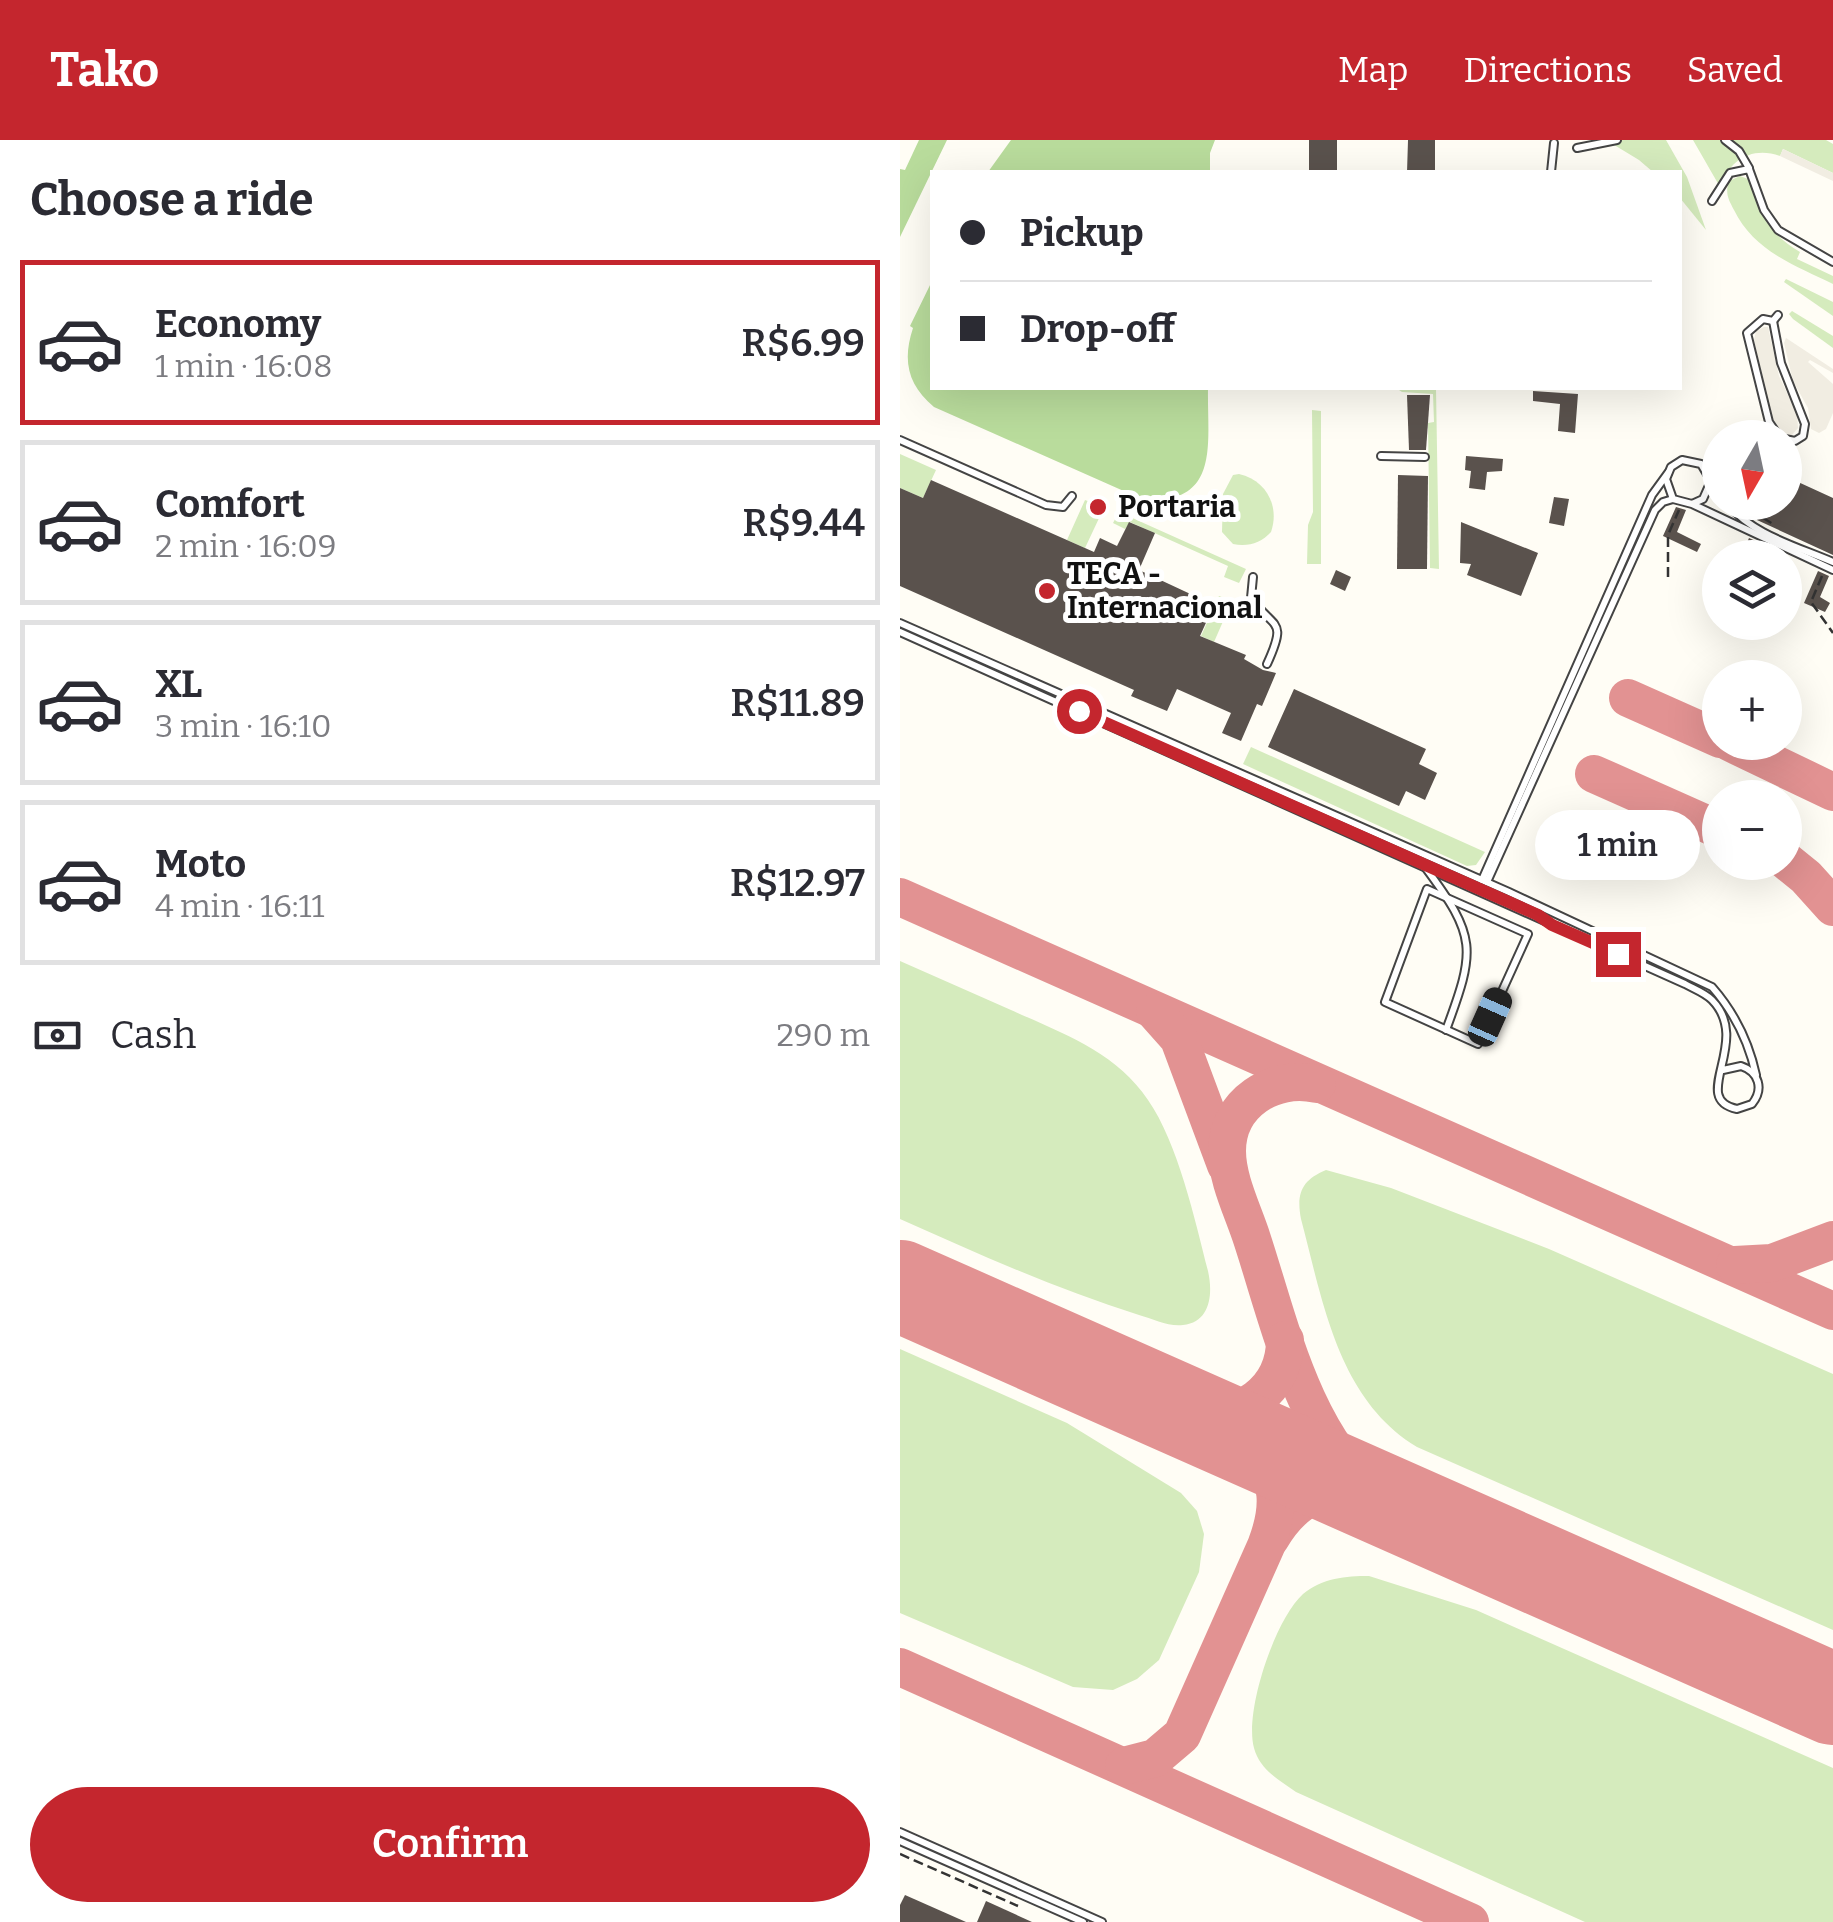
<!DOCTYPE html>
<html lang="en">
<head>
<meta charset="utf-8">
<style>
	:root { --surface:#fff; --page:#f7f7f7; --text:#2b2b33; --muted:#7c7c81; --line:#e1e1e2; --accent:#c4262e }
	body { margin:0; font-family:Bitter,serif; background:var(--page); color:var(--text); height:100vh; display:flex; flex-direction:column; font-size:38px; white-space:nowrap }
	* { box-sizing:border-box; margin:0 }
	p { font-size:32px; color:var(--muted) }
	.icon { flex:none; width:55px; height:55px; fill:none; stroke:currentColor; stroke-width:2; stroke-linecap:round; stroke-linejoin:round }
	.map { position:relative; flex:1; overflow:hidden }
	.drawer { display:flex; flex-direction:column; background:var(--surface); width:900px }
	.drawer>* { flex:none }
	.top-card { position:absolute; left:30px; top:30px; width:752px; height:220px; border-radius:0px; box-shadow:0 10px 40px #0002; display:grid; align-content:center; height:220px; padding:0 30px; background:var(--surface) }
	.needle { width:65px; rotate:189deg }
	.fabs { position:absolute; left:802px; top:280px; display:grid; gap:20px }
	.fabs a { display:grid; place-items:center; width:100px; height:100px; border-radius:50%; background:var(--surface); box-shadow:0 10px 40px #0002; font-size:50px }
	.end { position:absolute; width:45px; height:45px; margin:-22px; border:12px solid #c4262e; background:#fff; box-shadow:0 0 0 5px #fff }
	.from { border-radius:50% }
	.bubble { position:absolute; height:70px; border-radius:35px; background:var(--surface); box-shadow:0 10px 40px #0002; font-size:32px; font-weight:600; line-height:70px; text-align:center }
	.car { position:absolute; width:30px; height:60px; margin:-30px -15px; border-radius:12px; box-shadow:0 0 8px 2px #0007; background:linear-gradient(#222 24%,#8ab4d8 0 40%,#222 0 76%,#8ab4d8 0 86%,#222 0) }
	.top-card b { display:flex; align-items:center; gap:35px; height:95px; font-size:38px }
	.top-card b+b { border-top:2px solid var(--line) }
	.top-card i { width:25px; height:25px; background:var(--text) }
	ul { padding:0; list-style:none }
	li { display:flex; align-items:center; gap:30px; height:165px; margin:0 20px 15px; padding:0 10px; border:5px solid var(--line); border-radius:0px }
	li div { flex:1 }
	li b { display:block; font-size:38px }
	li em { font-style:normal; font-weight:600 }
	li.on { border-color:var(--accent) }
	li>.icon { width:90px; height:90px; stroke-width:1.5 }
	h2 { padding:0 30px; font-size:45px; line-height:120px }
	.pay { display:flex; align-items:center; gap:25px; height:110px; padding:0 30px; font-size:38px }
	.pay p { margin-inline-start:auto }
	.cta { display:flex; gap:20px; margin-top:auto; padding:20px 30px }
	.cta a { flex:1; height:115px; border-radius:60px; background:var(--accent); color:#fff; font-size:40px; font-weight:600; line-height:115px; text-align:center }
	header { display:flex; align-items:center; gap:60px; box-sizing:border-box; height:140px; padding:0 50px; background:var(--accent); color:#fff }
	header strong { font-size:48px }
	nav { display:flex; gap:55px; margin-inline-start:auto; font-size:35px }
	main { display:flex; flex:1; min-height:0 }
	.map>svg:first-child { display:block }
</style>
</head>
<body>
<header>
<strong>Tako</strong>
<nav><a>Map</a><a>Directions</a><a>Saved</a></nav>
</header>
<main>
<section class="drawer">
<h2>Choose a ride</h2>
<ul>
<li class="on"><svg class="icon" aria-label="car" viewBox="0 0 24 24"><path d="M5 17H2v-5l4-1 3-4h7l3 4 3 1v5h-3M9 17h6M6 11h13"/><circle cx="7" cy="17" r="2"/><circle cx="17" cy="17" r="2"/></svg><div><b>Economy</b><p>1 min · 16:08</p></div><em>R$6.99</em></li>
<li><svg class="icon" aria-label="car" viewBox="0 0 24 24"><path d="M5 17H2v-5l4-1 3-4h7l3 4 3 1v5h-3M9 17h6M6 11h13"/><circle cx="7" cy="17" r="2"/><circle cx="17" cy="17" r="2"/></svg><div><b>Comfort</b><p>2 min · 16:09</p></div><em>R$9.44</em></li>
<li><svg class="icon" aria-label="car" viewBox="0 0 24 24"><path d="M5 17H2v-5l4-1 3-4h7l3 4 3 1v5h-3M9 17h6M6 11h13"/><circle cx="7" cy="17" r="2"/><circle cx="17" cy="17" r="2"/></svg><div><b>XL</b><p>3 min · 16:10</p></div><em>R$11.89</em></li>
<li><svg class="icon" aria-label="car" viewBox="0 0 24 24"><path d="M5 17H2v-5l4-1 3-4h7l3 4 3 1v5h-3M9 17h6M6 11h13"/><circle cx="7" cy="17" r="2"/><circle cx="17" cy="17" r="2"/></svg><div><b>Moto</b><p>4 min · 16:11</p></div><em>R$12.97</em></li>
</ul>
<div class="pay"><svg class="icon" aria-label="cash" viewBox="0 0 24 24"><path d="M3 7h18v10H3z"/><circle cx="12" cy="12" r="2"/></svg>Cash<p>290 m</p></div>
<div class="cta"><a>Confirm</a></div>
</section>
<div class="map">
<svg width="933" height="1782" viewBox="0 0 933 1782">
	<rect width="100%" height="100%" fill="#fffdf5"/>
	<g fill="#d5ebbd">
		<path d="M706 0H766L787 37 806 90 780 58V32H753L739 20Z"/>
		<path d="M793 0H926L933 4V33L883 9 880 16C852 6 829 20 820 47Z"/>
		<path d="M840 36 851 40C859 73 869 94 900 112L897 119 933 136V144C894 125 854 111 834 70 828 59 825 53 829 41Z"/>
		<path d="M886 139 933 162V176L884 142Z"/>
		<path d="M892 171 933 196V208L893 179 889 174Z"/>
		<path d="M496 248H536L539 429 530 428 528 283 534 282 533 254 502 252Z"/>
		<path d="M412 270 421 271V424H407L408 385 413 372Z"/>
		<path d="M0 314 36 330 23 358 0 348Z"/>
		<path d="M339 334C366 340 380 366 371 392 361 403 348 407 333 404L322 392 323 354 333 335Z"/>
		<path d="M185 360 193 363 190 369 201 374 185 408 167 400Z"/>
		<path d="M219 372 346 429 339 443 324 437 328 426 230 382 225 389 213 383Z"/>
		<path d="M319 456 332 461 314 502 301 496Z"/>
		<path d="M351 607 585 712 576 725 567 726 343 624Z"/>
		<path d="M0 821C37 837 74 854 111 870 162 893 216 912 248 960 278 1003 295 1080 308 1131 313 1153 311 1182 283 1185 269 1187 253 1179 239 1175 157 1149 78 1114 0 1079Z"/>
		<path d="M426 1030 491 1048 649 1109 933 1234V1490L517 1307C438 1259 423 1162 401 1079 396 1053 402 1040 426 1030Z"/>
		<path d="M0 1209 167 1283 281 1353 297 1371 304 1394 299 1432 259 1520 237 1539 213 1550 173 1547 0 1473Z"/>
		<path d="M469 1436 576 1470 933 1628V1782H685L396 1652C379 1640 360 1630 354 1608 344 1572 375 1479 403 1454 422 1438 446 1436 469 1436Z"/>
	</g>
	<g fill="#b9dc9c">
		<path d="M19 0H47L0 97V29L5 30Z"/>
		<path d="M111 0H315L310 13V32H88Z"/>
		<path d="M32 141V248H308C307 304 321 364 244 360L34 267C8 245 2 221 13 188L10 186Z"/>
	</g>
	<g fill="#f1ede2">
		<path d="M883 9 933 33V41L880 16Z"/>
		<path d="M864 187H868L879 236 897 274 898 288 891 296 881 295 872 277 854 200 856 191Z"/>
		<path d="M886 198 933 229V233L910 220 908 222 933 244V273L926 289 919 293 911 289 908 268 893 241 884 203Z"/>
	</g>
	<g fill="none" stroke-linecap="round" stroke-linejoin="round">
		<g stroke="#e29292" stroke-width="38">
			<path d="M728 558 820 599"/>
			<path d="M829 602 933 652"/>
			<path d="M694 634 820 690"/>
			<path d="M885 720 906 737 933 767"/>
			<path d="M0 757 933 1171"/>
			<path d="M255 872 279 899 326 1025"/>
			<path d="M417 944C373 934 327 963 327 1011 327 1040 343 1071 352 1099 381 1188 403 1294 477 1357"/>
			<path d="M835 1125 872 1123 933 1100"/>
			<path d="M292 1272C340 1282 385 1251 385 1200"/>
			<path d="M370 1399C396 1355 428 1342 477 1357"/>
			<path d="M0 1527 570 1782"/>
			<path d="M224 1626 255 1618 282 1595 366 1406C399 1320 342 1299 277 1268"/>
		</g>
		<path stroke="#e29292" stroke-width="92" d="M0 1146 933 1559"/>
	</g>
	<g fill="#5a524d">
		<rect x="409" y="0" width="28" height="32"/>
		<path d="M508 0H535V32H507Z"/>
		<path d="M633 251 678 254 675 293 658 291 660 264 633 261Z"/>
		<path d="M507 255H530L526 310H509Z"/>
		<path d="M566 316 603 319 602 331 587 332 585 350 569 348 571 331 565 330Z"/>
		<path d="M498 335 528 336 527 429H497Z"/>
		<path d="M885 336 933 358V415L857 380 864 362H885Z"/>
		<path d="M31 340 194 412 200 398 217 406 229 382 255 393 239 430 314 465 300 496 346 515 344 519 363 530 376 533 362 566 357 564 341 601 322 593 331 573 277 549 267 571 231 556 234 550 0 446V348L23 358Z"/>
		<path d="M654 357 669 359 664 386 649 383Z"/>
		<path d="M776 367 786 370 777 392 801 404 797 412 763 396Z"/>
		<path d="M561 382 638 413 621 456 567 435 571 424 560 423Z"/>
		<path d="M849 398 860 403 853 418H840Z"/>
		<path d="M436 430 451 437 445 451 430 444Z"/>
		<path d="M918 431 929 436 920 457 930 463 925 472 904 463Z"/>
		<path d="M394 549 526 609 519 624 537 633 525 660 506 651 499 666 368 607Z"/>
		<path d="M5 1755 66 1782H0V1765Z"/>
		<path d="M86 1761 132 1782H77Z"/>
	</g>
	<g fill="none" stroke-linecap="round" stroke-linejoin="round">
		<g stroke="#444" stroke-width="10">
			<g id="lane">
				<path d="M825 0 839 11 849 28"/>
				<path d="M677 8 717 0"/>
				<path d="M651 32 654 3"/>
				<path d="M812 61 830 33 849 29 864 70 878 90 933 122"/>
				<path d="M878 175 873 181 863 179 847 193 869 282 880 298"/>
				<path d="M873 181 881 223 905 284 903 296 895 301 885 299"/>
				<path d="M0 300 146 365 163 367 172 356"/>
				<path d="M481 316 525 317"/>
				<path d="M827 362C849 394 899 407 933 422"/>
				<path d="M792 364 803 359 811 341 801 324 782 320 771 327 766 339 773 359 792 364 933 430"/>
				<path d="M353 437 351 458C374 490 388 478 367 524"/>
				<path d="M0 483 609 752 812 847C834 872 849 903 856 935"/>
				<path d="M0 492 785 844C794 849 805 853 812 860 853 902 788 959 837 969L852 964C864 949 859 932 841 926L823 930"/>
				<path d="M525 727C577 797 576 809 546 890"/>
				<path d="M582 740 752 355 768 333"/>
				<path d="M587 742 755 370 763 362 773 359"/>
				<path d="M527 749 628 794 578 904 485 862Z"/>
				<path d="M0 1692 202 1782"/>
				<path d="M0 1701 183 1782"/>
			</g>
		</g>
		<g stroke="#333" stroke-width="2.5" stroke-dasharray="10 5" stroke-linecap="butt">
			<path d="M850 370 873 384"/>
			<path d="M847 418 853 403"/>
			<path d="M922 436 911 462 933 493"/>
			<path d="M768 437V395L779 370"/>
			<path d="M0 1714 118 1766"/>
		</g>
		<use href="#lane" stroke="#fff" stroke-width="6"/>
	</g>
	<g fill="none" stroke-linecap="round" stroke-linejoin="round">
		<path stroke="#c4262e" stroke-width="12" d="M179 571 638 775 652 785 718 814"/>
	</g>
	<g fill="#c4262e" stroke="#fff" stroke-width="4">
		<circle cx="198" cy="367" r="10"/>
		<circle cx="147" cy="451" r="10"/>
	</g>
	<g text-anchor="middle" stroke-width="10" stroke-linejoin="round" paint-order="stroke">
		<g font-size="30" font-weight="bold" fill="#111" stroke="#fff" text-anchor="start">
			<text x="218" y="377">Portaria</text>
			<text x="167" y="444">TECA -<tspan x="167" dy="34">Internacional</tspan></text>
		</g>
	</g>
</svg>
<div class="fabs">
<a><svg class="needle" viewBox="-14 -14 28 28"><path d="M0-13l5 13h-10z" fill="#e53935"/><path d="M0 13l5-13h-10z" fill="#7c7c81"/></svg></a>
<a><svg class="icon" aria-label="layers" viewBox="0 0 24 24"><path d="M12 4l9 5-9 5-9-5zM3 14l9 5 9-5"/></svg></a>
<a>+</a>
<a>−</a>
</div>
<i class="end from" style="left:179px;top:571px"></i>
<i class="end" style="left:718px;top:814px"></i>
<div class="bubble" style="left:635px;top:670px;width:165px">1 min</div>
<i class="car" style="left:590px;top:877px;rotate:24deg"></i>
<div class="top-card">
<b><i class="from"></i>Pickup</b>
<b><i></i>Drop-off</b>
</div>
</div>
</main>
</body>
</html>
